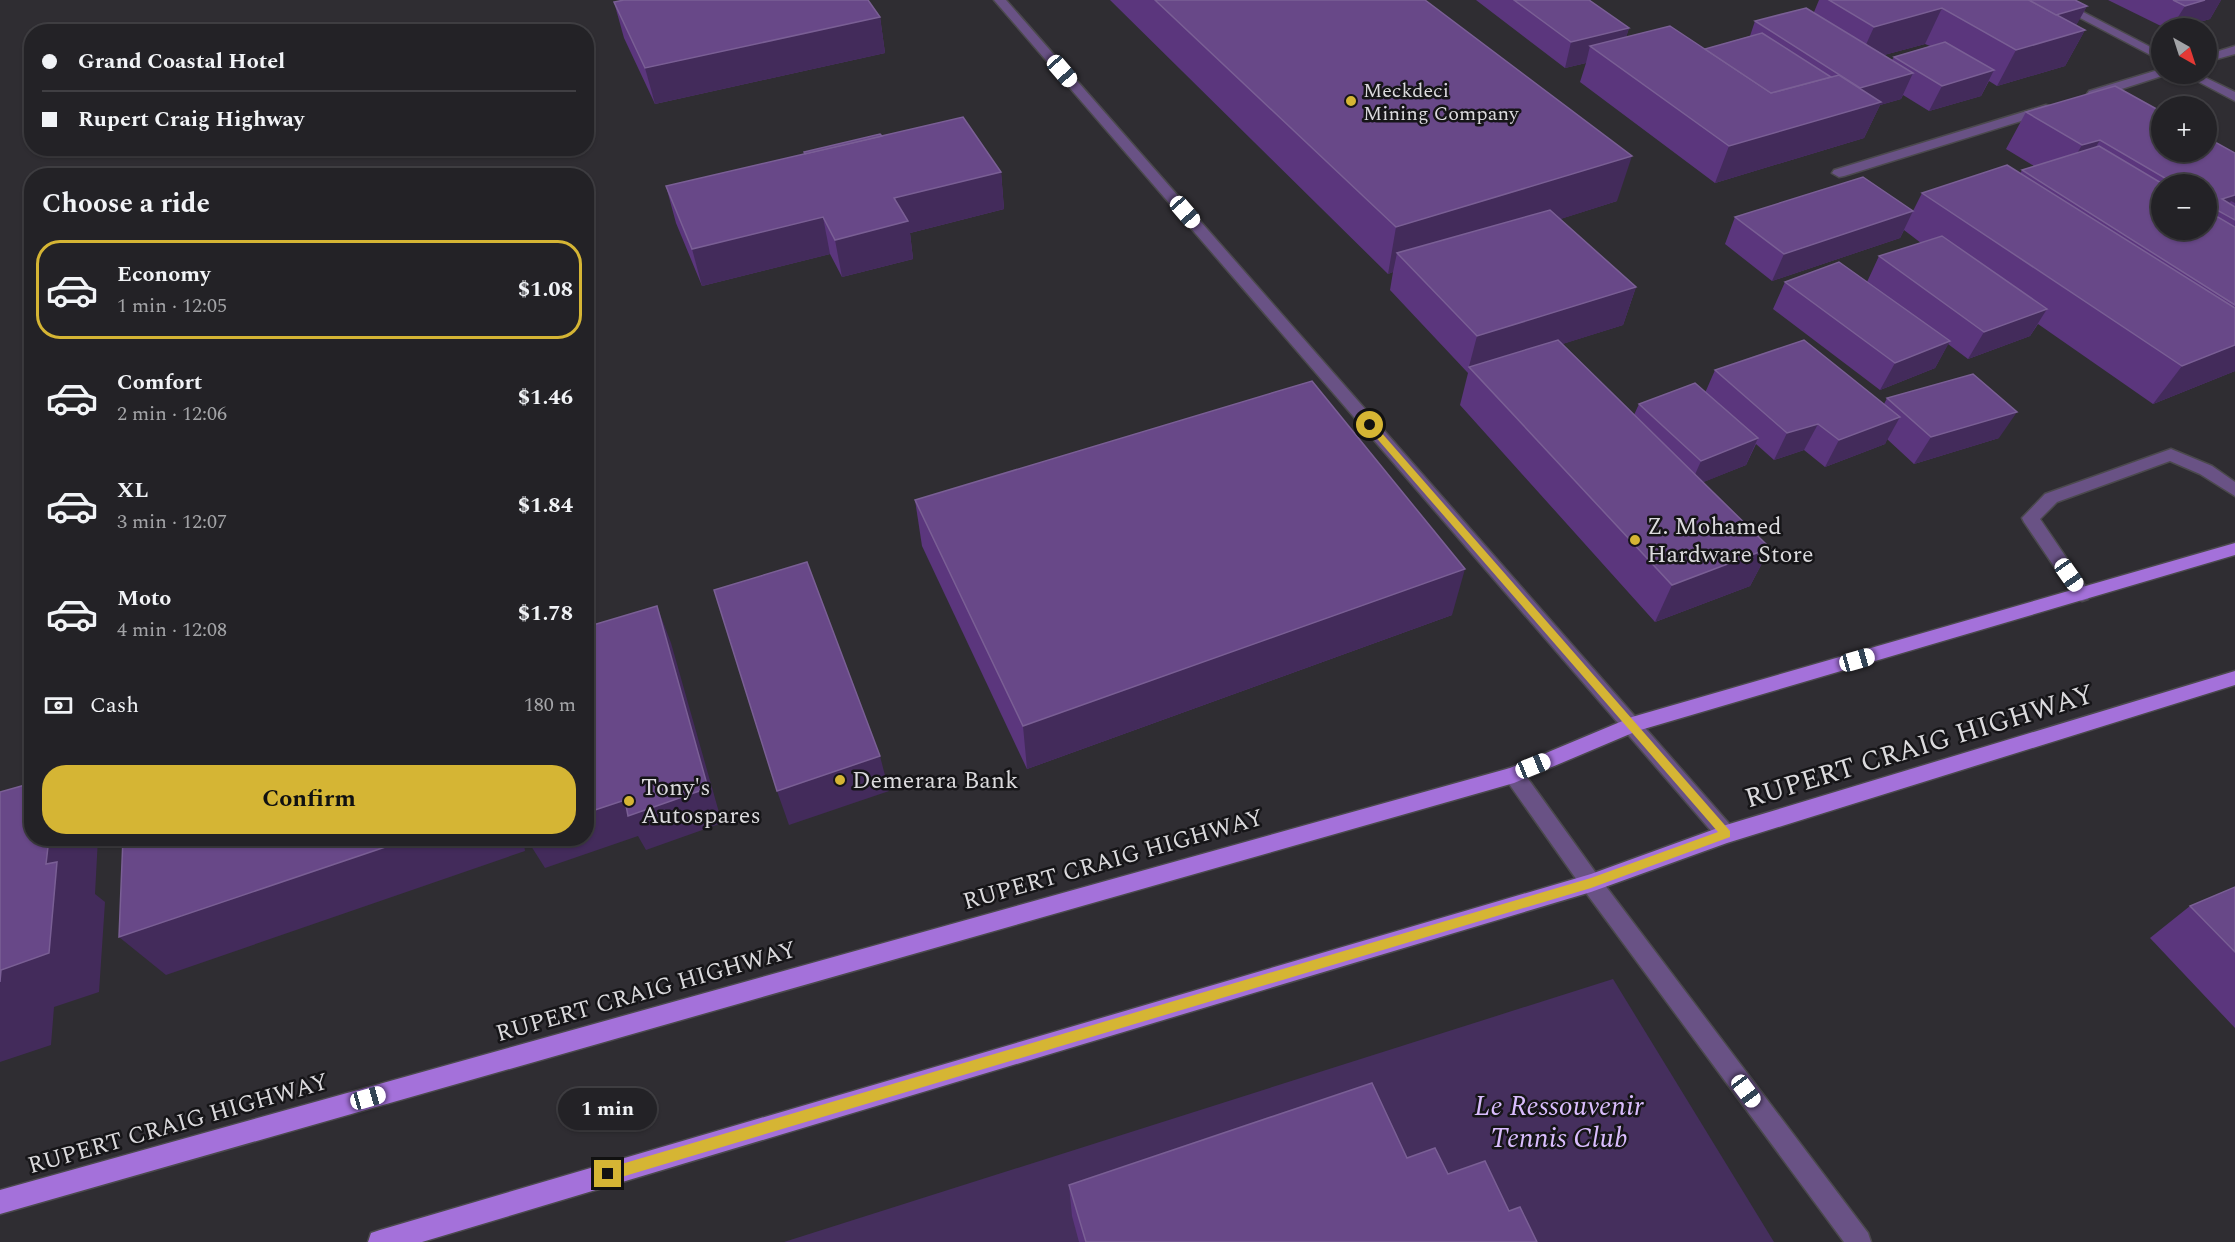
<!DOCTYPE html>
<html lang="en">
<head>
<meta charset="utf-8">
<style>
	:root { --surface:#232226; --page:#2f2f32; --text:#f1f3f6; --muted:#a3a4a7; --line:#403f43; --accent:#d5b534 }
	body { margin:0; font-family:Spectral,serif; background:var(--page); color:var(--text); height:100vh; display:flex; flex-direction:column; font-size:22px; white-space:nowrap }
	* { box-sizing:border-box; margin:0 }
	p { font-size:20px; color:var(--muted) }
	.icon { flex:none; width:33px; height:33px; fill:none; stroke:currentColor; stroke-width:2; stroke-linecap:round; stroke-linejoin:round }
	.map { position:relative; flex:1; overflow:hidden }
	.side { position:absolute; left:24px; top:168px; width:570px; height:678px; display:flex; flex-direction:column; background:var(--surface); border-radius:24px; box-shadow:0 2px 4px #0004,0 0 0 2px var(--line) }
	.side>* { flex:none }
	.top-card { position:absolute; left:24px; top:24px; width:570px; height:132px; border-radius:24px; box-shadow:0 2px 4px #0004,0 0 0 2px var(--line); display:grid; align-content:center; height:132px; padding:0 18px; background:var(--surface) }
	.needle { width:39px; rotate:141deg }
	.buttons { position:absolute; left:2151px; top:18px; display:grid; gap:12px }
	.buttons a { display:grid; place-items:center; width:66px; height:66px; border-radius:50%; background:var(--surface); box-shadow:0 2px 4px #0004,0 0 0 2px var(--line); font-size:30px }
	.end { position:absolute; width:27px; height:27px; margin:-14px; border:8px solid #d5b534; background:#111; box-shadow:0 0 0 3px #111 }
	.from { border-radius:50% }
	.bubble { position:absolute; height:42px; border-radius:21px; background:var(--surface); box-shadow:0 2px 4px #0004,0 0 0 2px var(--line); font-size:20px; font-weight:700; line-height:42px; text-align:center }
	.car { position:absolute; width:18px; height:36px; margin:-18px -9px; border-radius:8px; box-shadow:0 0 4px 2px #0007; background:linear-gradient(#fff 24%,#345 0 40%,#fff 0 76%,#345 0 86%,#fff 0) }
	.top-card b { display:flex; align-items:center; gap:21px; height:57px; font-size:22px }
	.top-card b+b { border-top:2px solid var(--line) }
	.top-card i { width:15px; height:15px; background:var(--text) }
	ul { padding:0; list-style:none }
	li { display:flex; align-items:center; gap:18px; height:99px; margin:0 12px 9px; padding:0 6px; border:3px solid transparent; border-radius:24px }
	li div { flex:1 }
	li b { display:block; font-size:22px }
	li em { font-style:normal; font-weight:700 }
	li.active { border-color:var(--accent) }
	li>.icon { width:54px; height:54px; stroke-width:1.5 }
	h2 { padding:0 18px; font-size:27px; line-height:72px }
	.pay { display:flex; align-items:center; gap:15px; height:66px; padding:0 18px; font-size:22px }
	.pay p { margin-inline-start:auto }
	.button { display:flex; gap:12px; margin-top:auto; padding:12px 18px }
	.button a { flex:1; height:69px; border-radius:24px; background:var(--accent); color:#111; font-size:24px; font-weight:700; line-height:69px; text-align:center }
	.map>svg:first-child { display:block }
</style>
</head>
<body>
<div class="map">
<svg width="2235" height="1242" viewBox="0 0 2235 1242">
	<rect width="100%" height="100%" fill="#2f2d32"/>
	<path fill="#452f5d" d="M1613 979 1774 1242H784Z"/>
	<g fill="none" stroke-linecap="round" stroke-linejoin="round">
		<g stroke="#4b494d" stroke-width="3">
			<g id="minor">
				<path d="M994 0H1006L1733 828 1736 834 1733 840 1726 843 1719 840Z"/>
				<path d="M2046 0H2060L2162 53V61Z"/>
				<path d="M2235 46V54L2206 62V55Z"/>
				<path d="M2158 70H2162V74H2168L2097 97H2089L2087 94 2089 91Z"/>
				<path d="M2184 74H2198L2235 92V101Z"/>
				<path d="M2046 105 2050 106 2052 109 2050 112 1844 176 1839 177 1832 173 1834 170Z"/>
				<path d="M2171 449 2212 466 2235 482V496L2200 474 2170 461 2057 502 2040 519 2091 594 2088 599 2082 601 2076 599 2024 522 2022 518 2045 494Z"/>
				<path d="M1514 767 1521 769 1598 876 1868 1233 1871 1242H1844L1584 890 1507 781 1504 775 1507 769Z"/>
			</g>
		</g>
		<g stroke="#4b494d" stroke-width="3">
			<g id="major">
				<path d="M2235 543V555L1637 731 1514 783 0 1214V1190L1510 768 1632 717Z"/>
				<path d="M2235 671V685L1727 843 1591 892 422 1242H368L371 1233 380 1230 1591 874 1726 825Z"/>
			</g>
		</g>
		<use href="#minor" fill="#695285" fill-rule="evenodd"/>
		<use href="#major" fill="#a471da" fill-rule="evenodd"/>
	</g>
	<g fill="#5b367d" fill-rule="evenodd">
		<path d="M1110 0H1425L1617 201 1560 219 1636 287 1623 325 1562 344 1634 415 1639 404 1705 393 1715 370 1884 404 1887 398 1999 438 1914 464 1887 439 1885 444 1825 467 1804 450 1774 460 1756 444 1746 465 1703 482 1770 548 1750 586 1655 622 1460 405 1468 373 1390 290 1393 272 1388 274Z"/>
		<path d="M1476 0H1589L1629 28 1626 37 1705 49 1750 36 1755 21 1814 12 1819 0H2075L2087 6 2076 25 2085 30 2065 66 1997 86 1989 81 1981 96 1929 111 1903 95 1901 99 1880 105 1864 138 1715 183 1580 82 1586 63 1565 68ZM1925 44 1930 46 1894 57 1892 60 1884 55Z"/>
		<path d="M2108 0H2221L2210 19 2178 28H2165Z"/>
		<path d="M614 2 880 17 885 53 655 104 624 38Z"/>
		<path d="M2026 112 2235 153V371L2153 404 2038 324 2030 336 1968 359 1948 344 1935 368 1880 390 1773 309 1785 282H1867L1879 256 1921 243 1904 230 1900 238 1772 281 1725 244 1735 217 1913 211 1922 193 2020 174 2022 170 2034 166 2006 149ZM2162 184H2206V230Z"/>
		<path d="M882 136 1001 172 1004 209 910 233 913 259 842 277 830 254 702 286 676 223 666 186Z"/>
		<path d="M915 500 1452 615 1027 769 922 546Z"/>
		<path d="M2235 887V1028L2150 938 2190 906Z"/>
		<path d="M1407 1158 1448 1174 1509 1211 1537 1242H1079L1072 1216 1069 1185Z"/>
	</g>
	<g fill="#432b5b">
		<path d="M2205 0H2221L2210 19 2178 28H2171L2185 6Z"/>
		<path d="M2087 6 2073 31 2042 19Z"/>
		<path d="M1942 8 1925 44 1858 62 1874 27Z"/>
		<path d="M880 17 885 53 655 104 645 68Z"/>
		<path d="M1629 28 1621 53 1590 46 1586 63 1565 68 1571 42Z"/>
		<path d="M2085 30 2065 66 1997 86 2016 50Z"/>
		<path d="M1994 70 1981 96 1929 111 1942 86Z"/>
		<path d="M1913 73 1901 99 1880 105 1864 138 1715 183 1729 146 1860 88Z"/>
		<path d="M2100 140 2078 177 2060 182 2082 145Z"/>
		<path d="M1632 156 1617 201 1410 267 1397 253 1393 272 1388 274 1396 227Z"/>
		<path d="M1001 172 1004 209 910 233 913 259 842 277 835 240 894 198Z"/>
		<path d="M2235 195V203L2231 201 2222 213V199Z"/>
		<path d="M1913 211 1900 238 1772 281 1784 254Z"/>
		<path d="M823 217 830 254 702 286 692 249Z"/>
		<path d="M1636 287 1623 325 1474 372 1469 367 1467 374 1477 336Z"/>
		<path d="M2047 309 2030 336 1968 359 1984 332Z"/>
		<path d="M1950 341 1935 368 1880 390 1895 363Z"/>
		<path d="M2235 345V371L2153 404 2182 366Z"/>
		<path d="M2017 412 1999 438 1914 464 1931 437Z"/>
		<path d="M1900 417 1885 444 1825 467 1839 440Z"/>
		<path d="M1818 424 1804 450 1774 460 1787 433Z"/>
		<path d="M1758 438 1746 465 1689 488 1701 461Z"/>
		<path d="M1770 548 1750 586 1655 622 1672 585Z"/>
		<path d="M1465 569 1452 615 1027 769 1023 726Z"/>
		<path d="M657 606 671 643 722 823 646 850 638 836 545 868 526 838H586V813L625 800Z"/>
		<path d="M880 756 889 791 789 825 777 791Z"/>
		<path d="M49 838H98L95 894 105 902 99 992 54 1007 51 1045 0 1062V982L1 970 46 864Z"/>
		<path d="M412 838H523L525 851 166 975 119 937Z"/>
	</g>
	<g fill="#684888" stroke="#7a5f95" stroke-width="1.5">
		<path d="M624 0H868L880 17 645 68 614 2Z"/>
		<path d="M1155 0H1425L1632 156 1396 227Z"/>
		<path d="M1514 0H1589L1629 28 1571 42Z"/>
		<path d="M1829 0H2029L2085 30 2016 50 1942 8 1874 27Z"/>
		<path d="M2029 0H2075L2087 6 2056 15Z"/>
		<path d="M2173 0H2205L2185 6Z"/>
		<path d="M1806 8 1913 73 1860 88 1755 21Z"/>
		<path d="M1670 26 1771 93 1839 75 1881 102 1729 146 1590 46Z"/>
		<path d="M1762 33 1831 77 1771 93 1705 49Z"/>
		<path d="M1945 42 1994 70 1942 86 1894 57Z"/>
		<path d="M2115 86 2162 112V152H2206V137L2235 153V195L2222 199 2235 207V220L2206 204V184H2175L2100 140 2082 145 2026 112Z"/>
		<path d="M963 117 1001 172 894 198 908 221 835 240 823 217 692 249 666 186Z"/>
		<path d="M880 134 882 136 805 154 804 152Z"/>
		<path d="M2099 146 2163 184H2162V230H2206V210L2235 227V305L2022 170Z"/>
		<path d="M2007 165 2235 308V345L2182 366 1922 193Z"/>
		<path d="M1863 177 1913 211 1784 254 1735 217Z"/>
		<path d="M1550 210 1636 287 1477 336 1397 253Z"/>
		<path d="M1942 236 2047 309 1984 332 1879 256Z"/>
		<path d="M1839 262 1950 341 1895 363 1785 282Z"/>
		<path d="M1558 340 1770 548 1672 585 1469 367Z"/>
		<path d="M1804 340 1900 417 1839 440 1818 424 1787 433 1715 370Z"/>
		<path d="M1973 374 2017 412 1931 437 1887 398Z"/>
		<path d="M1312 381 1465 569 1023 726 915 500Z"/>
		<path d="M1695 383 1758 438 1701 461 1639 404Z"/>
		<path d="M807 562 880 756 777 791 714 590Z"/>
		<path d="M657 606 708 788 628 816 625 800 586 813V627Z"/>
		<path d="M32 783V838H49L46 864 57 862 49 953 1 970 0 982V792Z"/>
		<path d="M123 838H412L119 937Z"/>
		<path d="M2235 887V952L2190 906Z"/>
		<path d="M1372 1083 1407 1158 1435 1148 1448 1174 1485 1161 1509 1211 1520 1207 1537 1242H1086L1069 1185Z"/>
	</g>
	<path fill="#d5b534" d="M1367 423H1373L1730 831V837L1591 888 608 1181 604 1179 602 1174 604 1170 608 1168 1591 878 1718 832 1367 427Z"/>
	<g fill="#d5b534" stroke="#161518" stroke-width="2">
		<circle cx="1351" cy="101" r="6"/>
		<circle cx="1635" cy="540" r="6"/>
		<circle cx="840" cy="780" r="6"/>
		<circle cx="629" cy="801" r="6"/>
	</g>
	<g text-anchor="middle" stroke-width="5" stroke-linejoin="round" paint-order="stroke">
		<g font-size="20" fill="#dbdadd" stroke="#161518" text-anchor="start">
			<text x="1363" y="97">Meckdeci<tspan x="1363" dy="23">Mining Company</tspan></text>
		</g>
		<g font-size="24" fill="#dbdadd" stroke="#161518" text-anchor="start">
			<text x="1647" y="534">Z. Mohamed<tspan x="1647" dy="28">Hardware Store</tspan></text>
			<text x="852" y="788">Demerara Bank</text>
			<text x="641" y="795">Tony's<tspan x="641" dy="28">Autospares</tspan></text>
		</g>
		<g font-size="24" fill="#dbdadd" stroke="#161518">
			<text transform="translate(1113 859) rotate(-16)" y="8">RUPERT CRAIG HIGHWAY</text>
			<text transform="translate(646 991) rotate(-16)" y="8">RUPERT CRAIG HIGHWAY</text>
			<text transform="translate(178 1123) rotate(-16)" y="8">RUPERT CRAIG HIGHWAY</text>
		</g>
		<g font-size="28" fill="#dbdadd" stroke="#161518">
			<text transform="translate(1919 745) rotate(-17)" y="10">RUPERT CRAIG HIGHWAY</text>
		</g>
		<g font-size="28" font-style="italic" fill="#dabdfe" stroke="#161518">
			<text x="1559" y="1115">Le Ressouvenir<tspan x="1559" dy="32">Tennis Club</tspan></text>
		</g>
	</g>
</svg>
<div class="buttons">
<a><svg class="needle" viewBox="-14 -14 28 28"><path d="M0-13l5 13h-10z" fill="#e53935"/><path d="M0 13l5-13h-10z" fill="#a3a4a7"/></svg></a>
<a>+</a>
<a>−</a>
</div>
<i class="end from" style="left:1370px;top:425px"></i>
<i class="end" style="left:608px;top:1174px"></i>
<div class="bubble" style="left:558px;top:1088px;width:99px">1 min</div>
<i class="car" style="left:1062px;top:71px;rotate:139deg"></i>
<i class="car" style="left:1185px;top:212px;rotate:139deg"></i>
<i class="car" style="left:2069px;top:575px;rotate:145deg"></i>
<i class="car" style="left:1857px;top:660px;rotate:74deg"></i>
<i class="car" style="left:1533px;top:766px;rotate:68deg"></i>
<i class="car" style="left:1746px;top:1091px;rotate:143deg"></i>
<i class="car" style="left:368px;top:1098px;rotate:74deg"></i>
<div class="top-card">
<b><i class="from"></i>Grand Coastal Hotel</b>
<b><i></i>Rupert Craig Highway</b>
</div>
<section class="side">
<h2>Choose a ride</h2>
<ul>
<li class="active"><svg class="icon" aria-label="car" viewBox="0 0 24 24"><path d="M5 17H2v-5l4-1 3-4h7l3 4 3 1v5h-3M9 17h6M6 11h13"/><circle cx="7" cy="17" r="2"/><circle cx="17" cy="17" r="2"/></svg><div><b>Economy</b><p>1 min · 12:05</p></div><em>$1.08</em></li>
<li><svg class="icon" aria-label="car" viewBox="0 0 24 24"><path d="M5 17H2v-5l4-1 3-4h7l3 4 3 1v5h-3M9 17h6M6 11h13"/><circle cx="7" cy="17" r="2"/><circle cx="17" cy="17" r="2"/></svg><div><b>Comfort</b><p>2 min · 12:06</p></div><em>$1.46</em></li>
<li><svg class="icon" aria-label="car" viewBox="0 0 24 24"><path d="M5 17H2v-5l4-1 3-4h7l3 4 3 1v5h-3M9 17h6M6 11h13"/><circle cx="7" cy="17" r="2"/><circle cx="17" cy="17" r="2"/></svg><div><b>XL</b><p>3 min · 12:07</p></div><em>$1.84</em></li>
<li><svg class="icon" aria-label="car" viewBox="0 0 24 24"><path d="M5 17H2v-5l4-1 3-4h7l3 4 3 1v5h-3M9 17h6M6 11h13"/><circle cx="7" cy="17" r="2"/><circle cx="17" cy="17" r="2"/></svg><div><b>Moto</b><p>4 min · 12:08</p></div><em>$1.78</em></li>
</ul>
<div class="pay"><svg class="icon" aria-label="cash" viewBox="0 0 24 24"><path d="M3 7h18v10H3z"/><circle cx="12" cy="12" r="2"/></svg>Cash<p>180 m</p></div>
<div class="button"><a>Confirm</a></div>
</section>
</div>
</body>
</html>
